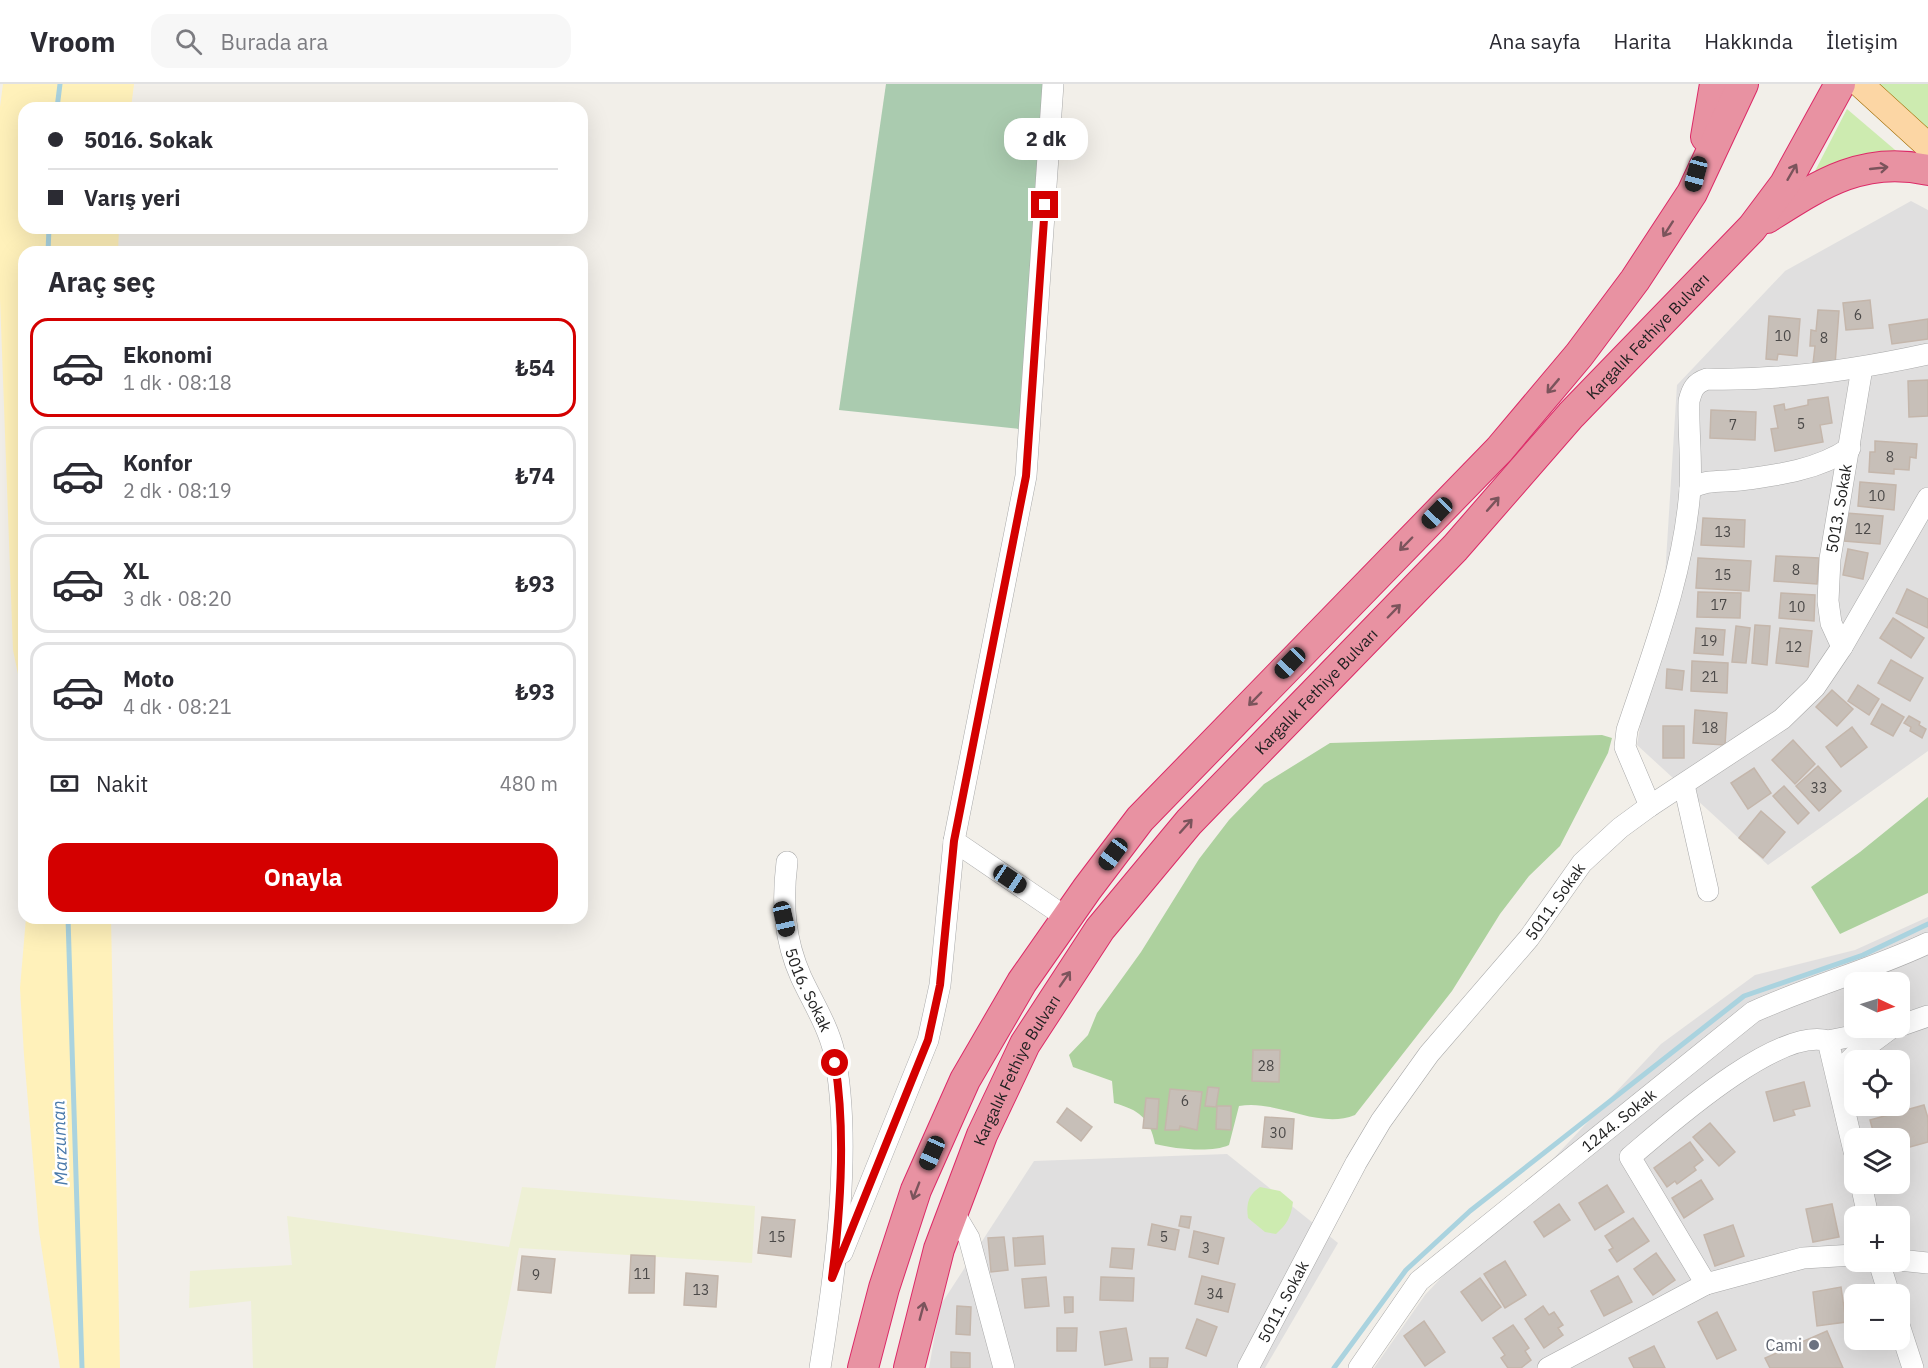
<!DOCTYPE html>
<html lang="tr">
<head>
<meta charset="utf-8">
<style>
	:root { --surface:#fff; --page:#f7f7f7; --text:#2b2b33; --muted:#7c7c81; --line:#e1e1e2; --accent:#d40000 }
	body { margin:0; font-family:"IBM Plex Sans",sans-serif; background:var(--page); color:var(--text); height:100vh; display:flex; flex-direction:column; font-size:22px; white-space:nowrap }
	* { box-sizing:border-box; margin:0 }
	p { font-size:20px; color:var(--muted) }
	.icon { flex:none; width:33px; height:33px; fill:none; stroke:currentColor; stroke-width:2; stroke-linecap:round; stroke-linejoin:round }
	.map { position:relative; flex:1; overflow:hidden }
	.drawer { position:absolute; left:18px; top:162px; width:570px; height:678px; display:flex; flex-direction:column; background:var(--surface); border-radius:18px; box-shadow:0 6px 24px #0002 }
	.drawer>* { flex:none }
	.hud { position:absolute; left:18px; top:18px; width:570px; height:132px; border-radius:18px; box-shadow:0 6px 24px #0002; display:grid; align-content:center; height:132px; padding:0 30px; background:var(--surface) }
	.needle { width:39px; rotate:94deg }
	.controls { position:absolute; left:1844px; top:888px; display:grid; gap:12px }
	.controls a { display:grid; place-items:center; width:66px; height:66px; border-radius:12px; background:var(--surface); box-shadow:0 6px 24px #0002; font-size:30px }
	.end { position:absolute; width:27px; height:27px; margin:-14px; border:8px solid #d40000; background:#fff; box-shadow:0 0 0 3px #fff }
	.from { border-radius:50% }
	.bubble { position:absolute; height:42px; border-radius:18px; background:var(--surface); box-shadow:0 6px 24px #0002; font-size:20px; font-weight:800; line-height:42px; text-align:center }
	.car { position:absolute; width:18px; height:36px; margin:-18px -9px; border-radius:8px; box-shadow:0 0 4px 2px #0007; background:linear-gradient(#222 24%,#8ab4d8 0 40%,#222 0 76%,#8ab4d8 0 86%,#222 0) }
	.hud b { display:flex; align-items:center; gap:21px; height:57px; font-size:22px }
	.hud b+b { border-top:2px solid var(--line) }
	.hud i { width:15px; height:15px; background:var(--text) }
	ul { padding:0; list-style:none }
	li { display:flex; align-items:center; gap:18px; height:99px; margin:0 12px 9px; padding:0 18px; border:3px solid var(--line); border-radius:18px }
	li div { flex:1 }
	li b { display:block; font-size:22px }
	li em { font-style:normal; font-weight:800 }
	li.current { border-color:var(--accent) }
	li>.icon { width:54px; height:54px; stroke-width:1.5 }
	h2 { padding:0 30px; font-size:27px; line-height:72px }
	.pay { display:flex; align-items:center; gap:15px; height:66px; padding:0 30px; font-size:22px }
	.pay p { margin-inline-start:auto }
	.cta { display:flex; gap:12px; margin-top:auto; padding:12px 30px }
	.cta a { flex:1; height:69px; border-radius:18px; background:var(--accent); color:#fff; font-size:24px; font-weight:800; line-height:69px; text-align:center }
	header { display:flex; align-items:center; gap:36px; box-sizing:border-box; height:84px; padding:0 30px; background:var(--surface); border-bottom:2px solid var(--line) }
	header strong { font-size:28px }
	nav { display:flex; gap:33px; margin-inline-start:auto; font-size:21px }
	.search { width:420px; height:54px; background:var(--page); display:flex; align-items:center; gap:15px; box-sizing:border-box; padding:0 21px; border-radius:18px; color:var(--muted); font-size:22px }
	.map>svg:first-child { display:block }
</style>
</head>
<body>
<header>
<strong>Vroom</strong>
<div class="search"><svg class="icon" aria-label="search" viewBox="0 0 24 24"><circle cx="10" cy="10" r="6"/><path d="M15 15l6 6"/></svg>Burada ara</div>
<nav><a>Ana sayfa</a><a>Harita</a><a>Hakkında</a><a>İletişim</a></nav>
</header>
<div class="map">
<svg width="1928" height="1284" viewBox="0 0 1928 1284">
	<rect width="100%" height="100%" fill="#f2efe9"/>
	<g fill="#e0dfdf" fill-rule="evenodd">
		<path d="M1911 117 1928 126V667L1768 781 1637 661 1665 493 1677 301 1785 187Z"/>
		<path d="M1928 833V1284H1374L1425 1211 1661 960 1755 891 1855 866ZM1854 898H1899V944H1854ZM1854 976H1899V1022H1854ZM1854 1054H1899V1100H1854ZM1854 1132H1899V1178H1854ZM1854 1210H1899V1256H1854Z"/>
		<path d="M1227 1070 1338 1159 1265 1284H929L940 1222 1034 1077Z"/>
	</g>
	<path fill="#eef0d5" d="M522 1103 755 1122 752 1179 519 1164 495 1284H253L251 1217 189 1224 190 1187 292 1181 287 1132 509 1163Z"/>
	<g fill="#cdebb0">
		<path d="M1878 0H1928V47Z"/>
		<path d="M1847 25 1901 71 1814 89Z"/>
		<path d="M1260 1103 1280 1107 1293 1118C1291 1133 1287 1140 1276 1150L1265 1148 1248 1134C1246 1120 1248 1111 1260 1103Z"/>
	</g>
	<g fill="#add19e">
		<path d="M1602 651 1612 654 1608 669 1560 762 1529 792 1500 830 1452 907 1355 1031C1318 1046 1277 1015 1239 1022L1229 1061C1212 1069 1175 1065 1155 1060 1150 1034 1139 1026 1114 1019L1112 997 1073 983 1069 971 1088 951 1097 929 1141 868 1199 775 1229 736 1264 700 1330 659Z"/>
		<path d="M1928 713V809L1840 850 1811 803 1860 768Z"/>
	</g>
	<g fill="#fff1ba">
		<path d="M3 0H134L131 24H24V144H119L118 168H24V619L13 566 0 214V23Z"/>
		<path d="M26 834H111L120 1284H60L39 1147 24 971 20 904Z"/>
	</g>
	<path fill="#aacbaf" d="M886 0H1048L1029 346 839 326Z"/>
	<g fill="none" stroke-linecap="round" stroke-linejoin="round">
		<g stroke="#aad3df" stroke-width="5">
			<path d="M57 24 60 0"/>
			<path d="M48 168 49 144"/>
			<path d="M68 834 82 1284"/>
			<path d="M1334 1284 1406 1186 1470 1127 1744 912 1863 871 1928 840"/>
		</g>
	</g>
	<g fill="#c7bfb8" stroke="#c4b6ab" stroke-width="1.5">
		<path d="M1870 216 1873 244 1846 246 1843 219Z"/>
		<path d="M1818 226 1839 227 1835 281 1813 280 1815 262H1810L1811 246 1816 247Z"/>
		<path d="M1769 232 1800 235 1797 272 1778 270 1777 276 1766 275Z"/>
		<path d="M1928 235V255L1892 260 1889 241Z"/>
		<path d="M1928 296V332L1909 333 1908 297Z"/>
		<path d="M1828 313 1832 339 1820 341 1823 358 1775 367 1771 345 1778 344 1774 322 1784 320 1785 326 1808 321V316Z"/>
		<path d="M1711 326 1756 328 1755 356 1710 354Z"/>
		<path d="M1875 357 1917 360 1916 374 1910 373 1909 386 1894 385V390L1869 388 1870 368H1875Z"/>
		<path d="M1860 398 1896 401 1894 426 1858 422Z"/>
		<path d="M1846 429 1883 432 1880 460 1844 457Z"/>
		<path d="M1703 434 1745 436 1744 463 1701 461Z"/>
		<path d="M1848 465 1868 469 1863 495 1843 491Z"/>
		<path d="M1776 472 1819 474 1817 500 1774 497Z"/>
		<path d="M1698 474 1751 477 1749 507 1696 504Z"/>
		<path d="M1907 505 1928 515V544L1896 529Z"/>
		<path d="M1698 508 1741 509 1740 534 1697 533Z"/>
		<path d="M1781 509 1815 511 1814 537 1779 534Z"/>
		<path d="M1893 534 1924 554 1911 574 1880 554Z"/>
		<path d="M1755 541 1770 542 1767 581 1752 579Z"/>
		<path d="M1736 542 1750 544 1746 579 1732 578Z"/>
		<path d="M1696 544 1725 546 1723 571 1694 569Z"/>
		<path d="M1780 544 1812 547 1808 583 1776 579Z"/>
		<path d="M1891 576 1923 594 1910 617 1878 599Z"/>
		<path d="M1692 577 1728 579 1727 609 1691 607Z"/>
		<path d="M1667 585 1684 587 1682 606 1666 604Z"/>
		<path d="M1858 601 1879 615 1869 631 1848 617Z"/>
		<path d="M1832 606 1853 625 1837 642 1816 623Z"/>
		<path d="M1882 620 1904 633 1893 652 1871 640Z"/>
		<path d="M1695 626 1727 629 1725 661 1693 659Z"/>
		<path d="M1909 632 1920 638 1919 641 1926 645 1922 654 1910 647 1911 643 1904 639Z"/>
		<rect x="1663" y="642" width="21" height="32"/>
		<path d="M1852 643 1867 663 1841 683 1826 663Z"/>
		<path d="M1793 656 1815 680 1795 700 1772 676Z"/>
		<path d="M1818 682 1841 707 1819 727 1796 702Z"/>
		<path d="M1754 684 1771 709 1748 725 1731 699Z"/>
		<path d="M1784 702 1809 729 1798 740 1773 712Z"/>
		<path d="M1761 727 1785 748 1763 774 1739 754Z"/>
		<path d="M1253 966H1280L1279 998 1252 997Z"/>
		<path d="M1804 998 1810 1022 1793 1026 1795 1031 1774 1037 1766 1008Z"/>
		<path d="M1208 1003 1219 1004 1216 1023 1205 1022Z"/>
		<path d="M1170 1005 1202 1008 1197 1046 1180 1042 1179 1046H1165Z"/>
		<path d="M1146 1014 1159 1015 1157 1045 1143 1044Z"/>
		<path d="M1924 1021 1928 1034V1058L1899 1066V1054H1875L1870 1036Z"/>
		<path d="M1217 1022H1231V1046L1216 1045Z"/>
		<path d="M1067 1024 1092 1043 1081 1057 1057 1038Z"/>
		<path d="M1265 1033 1294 1035 1292 1065 1262 1063Z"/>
		<path d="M1710 1039 1735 1068 1719 1082 1693 1053Z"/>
		<path d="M1690 1058 1703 1076 1694 1083 1696 1086 1677 1100 1675 1097 1667 1103 1654 1084Z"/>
		<path d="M1701 1096 1713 1115 1684 1134 1672 1114Z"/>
		<path d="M1607 1101 1624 1128 1595 1146 1579 1119Z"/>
		<path d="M1559 1120 1570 1136 1544 1153 1534 1138Z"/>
		<path d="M1832 1120 1839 1153 1813 1158 1806 1125Z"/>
		<path d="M1181 1132 1191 1133 1189 1144 1179 1142Z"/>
		<path d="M762 1133 795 1136 791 1173 758 1169Z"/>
		<path d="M1633 1134 1649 1157 1617 1178 1609 1166 1613 1164 1605 1152Z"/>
		<path d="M1152 1140 1179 1146 1175 1166 1148 1161Z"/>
		<path d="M1733 1141 1744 1172 1715 1182 1704 1151Z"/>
		<path d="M1194 1147 1224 1154 1218 1180 1189 1173Z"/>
		<path d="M1043 1152 1045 1180 1015 1182 1013 1154Z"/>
		<path d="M1004 1153 1008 1186 991 1188 988 1154Z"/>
		<path d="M1112 1164 1134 1165 1132 1185 1110 1183Z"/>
		<path d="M1656 1169 1675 1196 1653 1211 1634 1185Z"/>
		<path d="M631 1171 655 1172 654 1209H629Z"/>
		<path d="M522 1172 555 1175 551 1209 518 1206Z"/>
		<path d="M1505 1177 1526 1211 1505 1224 1484 1190Z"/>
		<path d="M686 1189 718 1192 716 1223 684 1221Z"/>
		<path d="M1202 1192 1235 1200 1228 1228 1195 1220Z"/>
		<path d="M1618 1192 1632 1218 1604 1232 1591 1207Z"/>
		<path d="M1046 1193 1049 1222 1025 1224 1022 1195Z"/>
		<path d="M1101 1193 1134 1194 1133 1217 1100 1216Z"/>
		<path d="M1480 1194 1501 1223 1482 1237 1461 1208Z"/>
		<path d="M1841 1203 1846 1238 1817 1242 1813 1208Z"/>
		<path d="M1064 1213H1073V1228L1065 1229Z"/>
		<path d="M957 1222 971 1223 970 1251 956 1250Z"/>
		<path d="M1543 1222 1549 1231 1554 1228 1563 1241 1558 1244 1563 1251 1544 1264 1525 1235Z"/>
		<path d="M1717 1228 1736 1266 1717 1275 1698 1238Z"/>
		<path d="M1197 1235 1217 1243 1206 1272 1186 1264Z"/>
		<path d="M1424 1237 1445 1268 1425 1282 1404 1252Z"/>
		<path d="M1513 1241 1529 1264 1525 1267 1531 1276 1521 1284H1508L1501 1274 1505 1271 1493 1254Z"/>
		<path d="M1057 1244H1077L1076 1267H1057Z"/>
		<path d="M1126 1244 1132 1276 1105 1281 1100 1248Z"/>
		<path d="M1827 1247 1843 1284H1770L1765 1274Z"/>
		<path d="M1654 1262 1665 1284H1634L1629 1274Z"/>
		<path d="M951 1268 970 1269V1284H951Z"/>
		<path d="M1150 1274H1168L1167 1284H1150Z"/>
	</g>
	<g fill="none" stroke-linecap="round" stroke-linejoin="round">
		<g stroke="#a9a9a9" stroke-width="22">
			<g id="minor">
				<path d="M1053 0 1026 392 954 757 1067 834"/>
				<path d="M1690 405C1705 395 1722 398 1740 396 1778 391 1818 386 1850 364"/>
				<path id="s1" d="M1842 563 1831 539 1828 517 1830 475 1862 284"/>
				<path d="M1684 701 1708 807"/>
				<path d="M1650 722 1625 663 1627 646C1653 568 1684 488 1690 405 1692 376 1688 346 1689 317 1692 305 1695 299 1707 295 1782 297 1855 286 1928 270"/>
				<path id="s2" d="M787 778C782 818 784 855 801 893 812 917 828 942 834 968 853 1060 835 1191 820 1284"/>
				<path d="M1899 942 1928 932"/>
				<path d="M1828 957 1887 945"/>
				<path d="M1837 989 1855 971 1890 945"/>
				<path d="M1861 1100 1868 1132"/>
				<path d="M953 1127 969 1154 1004 1284"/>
				<path d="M842 1169 928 956 940 901 954 757"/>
				<path d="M1899 1176 1928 1179"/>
				<path d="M1879 1178 1889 1210"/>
				<path d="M1706 1200 1630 1073C1668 1041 1778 942 1828 957L1854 1067"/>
				<path d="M1899 1241 1913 1284"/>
				<path id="s3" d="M1248 1284 1356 1079 1381 1037 1429 970 1529 854 1582 779 1620 744 1650 722 1782 635 1815 603 1842 563 1928 414"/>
				<path id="s4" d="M1359 1284 1419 1197 1753 928C1810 902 1871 886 1928 859"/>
				<path d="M1548 1284 1706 1200 1803 1174 1854 1171"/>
			</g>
		</g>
		<g stroke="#a06b00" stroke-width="27">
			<path id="major" d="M1860 0 1928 62"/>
		</g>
		<g stroke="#dc2a67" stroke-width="32">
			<g id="highway">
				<path d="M1706 53 1715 0"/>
				<path d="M1767 134C1819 101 1863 71 1928 86"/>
				<path d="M863 1284 884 1204 916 1106 965 996 1022 898 1087 805 1140 735 1499 366 1579 271 1635 196 1692 109 1743 0"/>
				<path id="s5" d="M909 1284 939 1165 982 1051 1025 960 1100 845 1189 738 1455 464 1571 331 1752 144 1785 100 1840 0"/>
			</g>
		</g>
		<use href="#minor" stroke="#fff" stroke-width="21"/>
		<use href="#major" stroke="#fcd6a4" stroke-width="26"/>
		<use href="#highway" stroke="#e892a2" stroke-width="30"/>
	</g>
	<defs><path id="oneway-shaft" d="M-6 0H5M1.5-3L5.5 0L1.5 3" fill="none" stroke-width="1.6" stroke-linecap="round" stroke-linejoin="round" transform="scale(1.5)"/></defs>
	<g stroke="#7b545c">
		<use href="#oneway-shaft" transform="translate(1879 84) rotate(-6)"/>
		<use href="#oneway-shaft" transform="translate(1792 88) rotate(-60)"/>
		<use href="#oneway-shaft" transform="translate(1668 145) rotate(123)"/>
		<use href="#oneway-shaft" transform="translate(1553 302) rotate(130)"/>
		<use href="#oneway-shaft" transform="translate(1493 420) rotate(-49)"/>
		<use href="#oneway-shaft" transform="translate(1406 460) rotate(134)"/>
		<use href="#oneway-shaft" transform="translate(1394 527) rotate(-46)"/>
		<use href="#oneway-shaft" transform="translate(1255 615) rotate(134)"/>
		<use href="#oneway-shaft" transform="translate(1186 742) rotate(-48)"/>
		<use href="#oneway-shaft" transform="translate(1065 895) rotate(-55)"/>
		<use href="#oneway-shaft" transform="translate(916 1107) rotate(111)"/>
		<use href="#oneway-shaft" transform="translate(922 1227) rotate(-75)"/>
	</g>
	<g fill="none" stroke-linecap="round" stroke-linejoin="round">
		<path stroke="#d40000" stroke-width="8" d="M835 979C846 1049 841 1124 832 1194L928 956 940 901 954 757 1026 392 1045 121"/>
	</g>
	<circle fill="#6b7280" stroke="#fff" stroke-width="2" cx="1814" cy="1261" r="6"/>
	<g text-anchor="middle" stroke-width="5" stroke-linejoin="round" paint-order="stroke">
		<g font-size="14" fill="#4b4948">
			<text x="1858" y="236">6</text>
			<text x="1783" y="257">10</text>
			<text x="1824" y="259">8</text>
			<text x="1801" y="345">5</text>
			<text x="1733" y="346">7</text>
			<text x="1890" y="378">8</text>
			<text x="1877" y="417">10</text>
			<text x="1863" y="450">12</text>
			<text x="1723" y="453">13</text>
			<text x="1796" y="491">8</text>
			<text x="1723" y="496">15</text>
			<text x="1719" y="526">17</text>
			<text x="1797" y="528">10</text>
			<text x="1709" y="562">19</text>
			<text x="1794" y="568">12</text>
			<text x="1710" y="598">21</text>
			<text x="1710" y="649">18</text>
			<text x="1819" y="709">33</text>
			<text x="1266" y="987">28</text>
			<text x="1185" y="1022">6</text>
			<text x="1278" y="1054">30</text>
			<text x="777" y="1158">15</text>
			<text x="1164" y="1158">5</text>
			<text x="1206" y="1169">3</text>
			<text x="642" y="1195">11</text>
			<text x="536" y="1196">9</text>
			<text x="701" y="1211">13</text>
			<text x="1215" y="1215">34</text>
		</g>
		<g font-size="16" fill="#222" stroke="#fff">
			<text dy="6" stroke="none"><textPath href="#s5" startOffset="1290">Kargalık Fethiye Bulvarı</textPath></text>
			<text dy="6" stroke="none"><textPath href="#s1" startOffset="142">5013. Sokak</textPath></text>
			<text dy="6" stroke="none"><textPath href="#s5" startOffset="804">Kargalık Fethiye Bulvarı</textPath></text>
			<text dy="6" stroke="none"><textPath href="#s3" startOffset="561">5011. Sokak</textPath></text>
			<text dy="6" stroke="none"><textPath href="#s2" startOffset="132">5016. Sokak</textPath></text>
			<text dy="6" stroke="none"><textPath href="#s5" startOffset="318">Kargalık Fethiye Bulvarı</textPath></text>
			<text dy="6" stroke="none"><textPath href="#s4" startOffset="362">1244. Sokak</textPath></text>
			<text dy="6" stroke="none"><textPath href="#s3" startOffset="75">5011. Sokak</textPath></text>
		</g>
		<g font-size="16" fill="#5b616d" stroke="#fff" text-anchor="end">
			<text x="1802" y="1267">Cami</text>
		</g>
		<g font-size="18" font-style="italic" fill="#4a7aab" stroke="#fff">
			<text transform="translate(60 1059) rotate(-92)" y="6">Marzuman</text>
		</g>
	</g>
</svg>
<div class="controls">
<a><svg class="needle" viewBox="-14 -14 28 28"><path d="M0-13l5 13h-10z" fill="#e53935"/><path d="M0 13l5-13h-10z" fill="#7c7c81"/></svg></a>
<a><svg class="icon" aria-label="locate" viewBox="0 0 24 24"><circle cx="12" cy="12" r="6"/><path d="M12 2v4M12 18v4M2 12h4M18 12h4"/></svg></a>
<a><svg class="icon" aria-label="layers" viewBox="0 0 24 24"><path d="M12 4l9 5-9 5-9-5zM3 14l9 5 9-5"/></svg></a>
<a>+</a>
<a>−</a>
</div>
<i class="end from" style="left:835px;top:979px"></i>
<i class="end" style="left:1045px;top:121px"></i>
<div class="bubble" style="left:1004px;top:34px;width:84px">2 dk</div>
<i class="car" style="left:1696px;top:90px;rotate:195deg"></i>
<i class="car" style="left:1437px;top:429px;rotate:224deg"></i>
<i class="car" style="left:1290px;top:579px;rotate:224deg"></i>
<i class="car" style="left:1113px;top:770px;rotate:217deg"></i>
<i class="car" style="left:1010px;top:795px;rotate:124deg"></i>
<i class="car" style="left:784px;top:835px;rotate:167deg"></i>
<i class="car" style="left:932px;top:1069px;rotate:204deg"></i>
<div class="hud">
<b><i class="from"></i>5016. Sokak</b>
<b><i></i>Varış yeri</b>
</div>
<section class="drawer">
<h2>Araç seç</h2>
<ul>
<li class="current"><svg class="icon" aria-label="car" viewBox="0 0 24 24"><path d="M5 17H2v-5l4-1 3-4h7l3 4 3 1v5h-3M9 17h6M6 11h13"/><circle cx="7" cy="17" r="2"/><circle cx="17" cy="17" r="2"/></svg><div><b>Ekonomi</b><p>1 dk · 08:18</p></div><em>₺54</em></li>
<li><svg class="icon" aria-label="car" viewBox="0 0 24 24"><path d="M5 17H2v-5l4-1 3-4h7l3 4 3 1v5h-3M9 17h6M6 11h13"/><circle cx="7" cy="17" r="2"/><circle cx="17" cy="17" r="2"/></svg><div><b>Konfor</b><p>2 dk · 08:19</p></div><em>₺74</em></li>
<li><svg class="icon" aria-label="car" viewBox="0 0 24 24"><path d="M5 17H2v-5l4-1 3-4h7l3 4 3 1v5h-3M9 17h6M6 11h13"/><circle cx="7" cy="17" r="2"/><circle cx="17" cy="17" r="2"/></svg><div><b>XL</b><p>3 dk · 08:20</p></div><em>₺93</em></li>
<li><svg class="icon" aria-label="car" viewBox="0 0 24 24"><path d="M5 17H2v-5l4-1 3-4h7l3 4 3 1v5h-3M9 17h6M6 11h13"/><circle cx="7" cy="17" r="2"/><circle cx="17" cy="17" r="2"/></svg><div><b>Moto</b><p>4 dk · 08:21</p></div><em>₺93</em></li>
</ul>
<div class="pay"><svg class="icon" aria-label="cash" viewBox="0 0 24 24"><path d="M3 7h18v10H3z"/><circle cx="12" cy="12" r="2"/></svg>Nakit<p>480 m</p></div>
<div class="cta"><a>Onayla</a></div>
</section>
</div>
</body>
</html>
